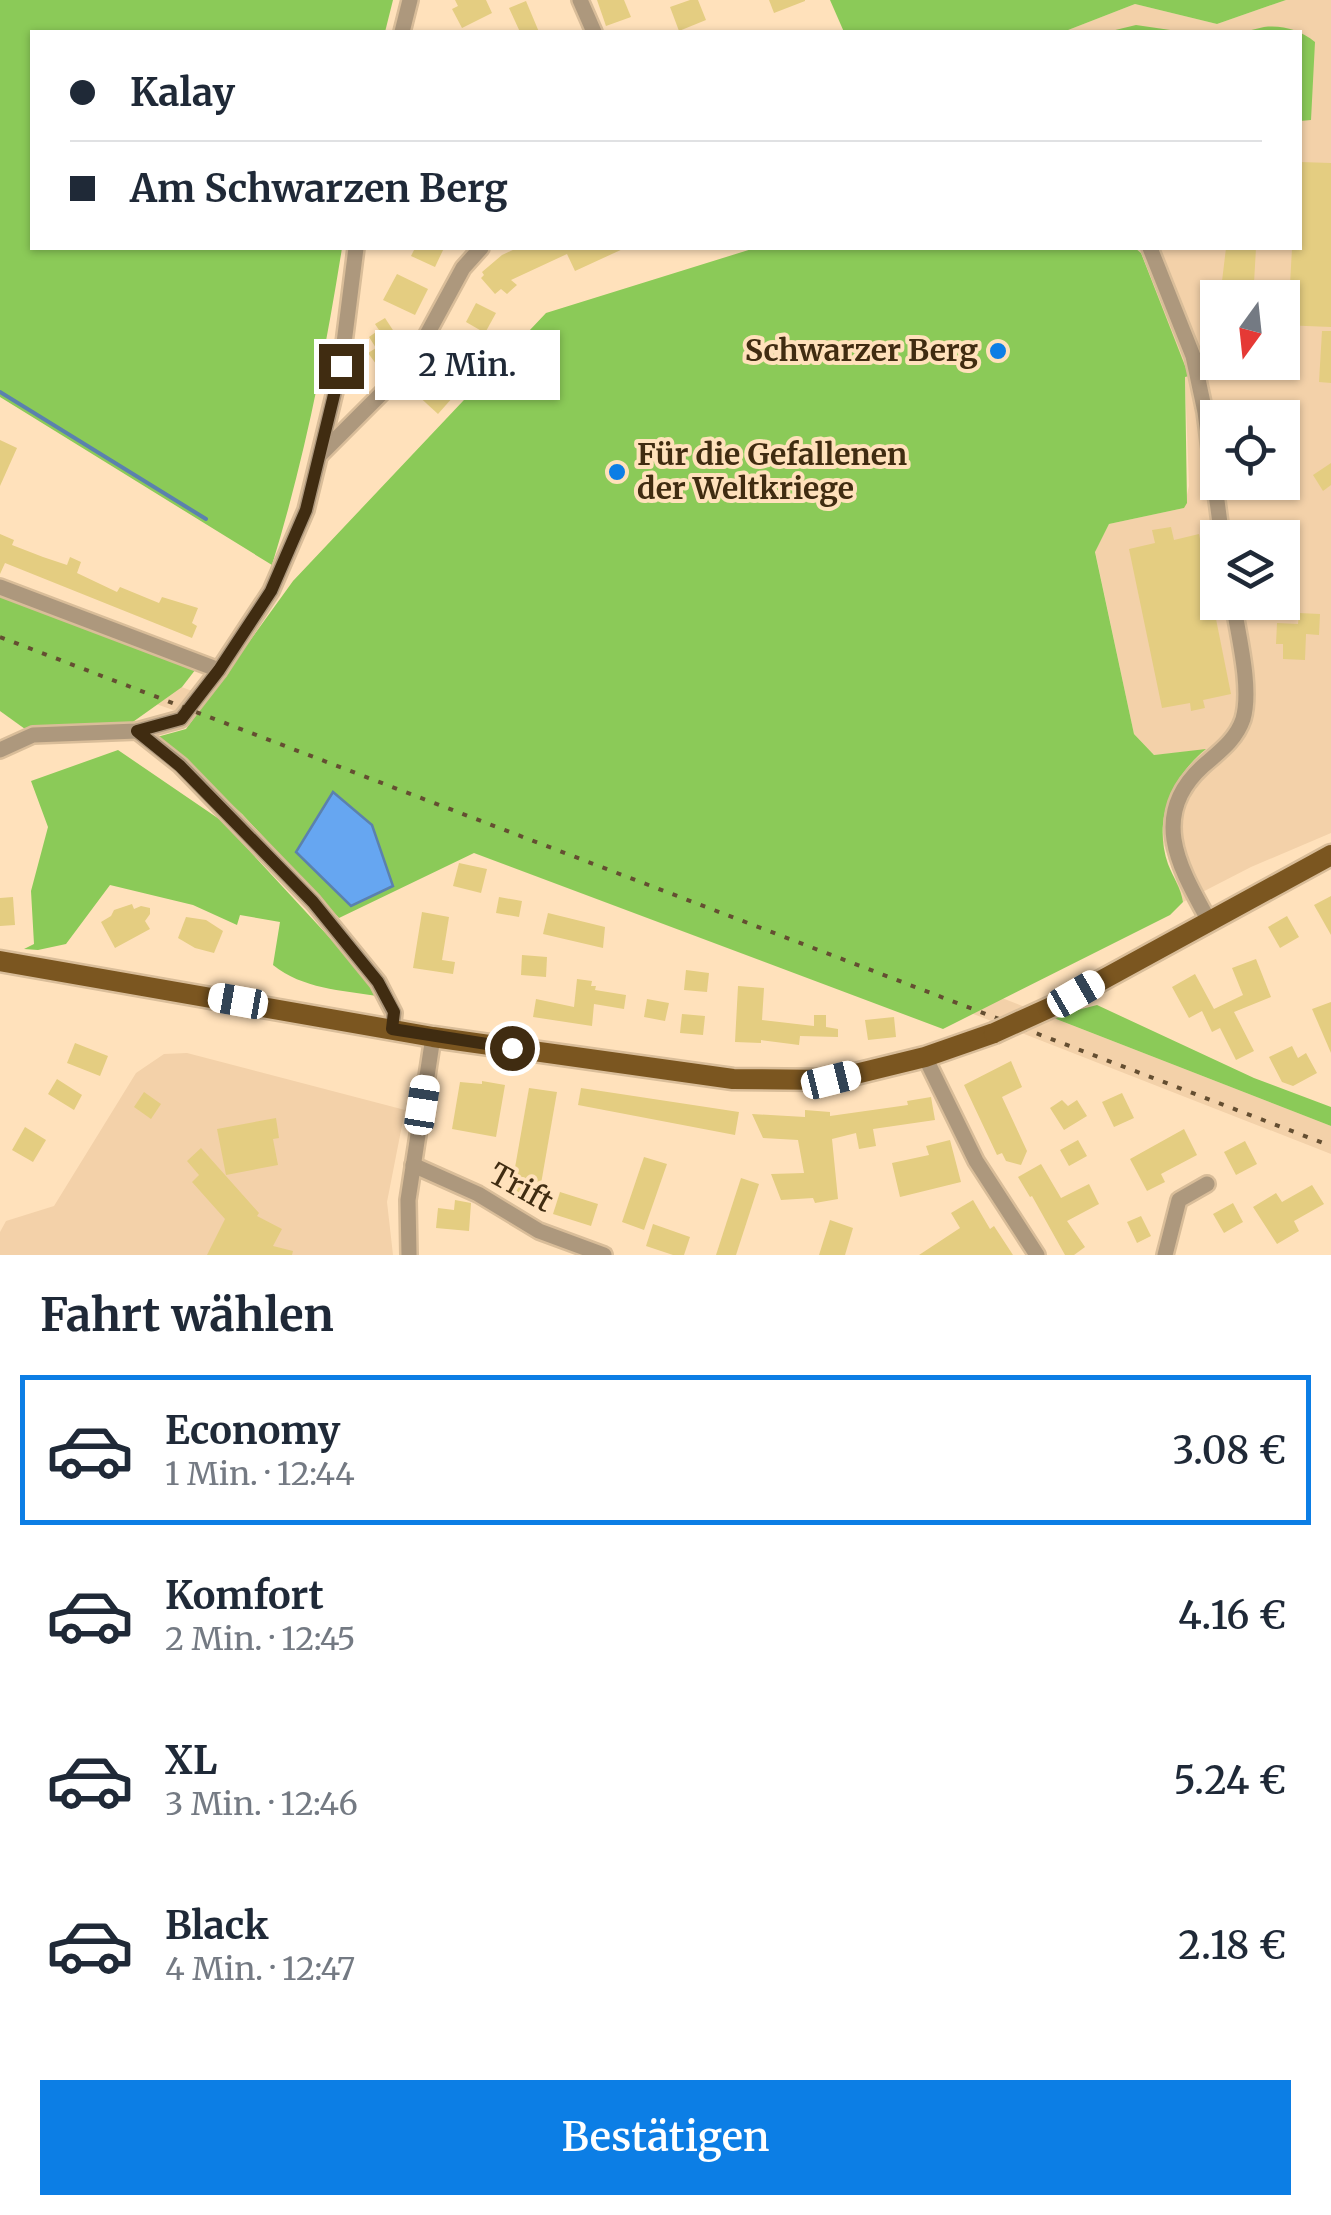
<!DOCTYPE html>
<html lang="de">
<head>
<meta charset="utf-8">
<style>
	:root { --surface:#fff; --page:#f2f2f3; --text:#1f2937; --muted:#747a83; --line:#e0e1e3; --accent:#0c7ee5 }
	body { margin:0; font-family:Merriweather,serif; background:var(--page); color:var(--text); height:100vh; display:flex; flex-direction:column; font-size:38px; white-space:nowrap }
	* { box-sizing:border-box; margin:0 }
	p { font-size:32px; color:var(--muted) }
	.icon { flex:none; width:55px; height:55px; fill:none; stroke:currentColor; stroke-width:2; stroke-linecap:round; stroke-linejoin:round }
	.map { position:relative; height:1255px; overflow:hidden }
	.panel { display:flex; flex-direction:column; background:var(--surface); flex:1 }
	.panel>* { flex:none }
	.banner { position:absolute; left:30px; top:30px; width:1272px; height:220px; border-radius:0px; box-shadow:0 2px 8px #0004; display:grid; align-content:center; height:220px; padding:0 40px; background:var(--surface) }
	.needle { width:65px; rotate:195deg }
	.buttons { position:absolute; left:1200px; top:280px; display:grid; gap:20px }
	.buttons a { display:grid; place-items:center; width:100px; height:100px; border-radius:0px; background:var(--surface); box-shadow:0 2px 8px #0004; font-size:50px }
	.end { position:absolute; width:45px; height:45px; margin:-22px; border:12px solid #402c11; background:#fff; box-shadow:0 0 0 5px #fff }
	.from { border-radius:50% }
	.bubble { position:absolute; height:70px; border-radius:0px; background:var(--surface); box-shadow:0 2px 8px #0004; font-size:32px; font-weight:600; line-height:70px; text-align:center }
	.car { position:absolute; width:30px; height:60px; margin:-30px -15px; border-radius:12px; box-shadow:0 0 8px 2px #0007; background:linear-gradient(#fff 24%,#345 0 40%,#fff 0 76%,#345 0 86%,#fff 0) }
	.banner b { display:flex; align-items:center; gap:35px; height:95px; font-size:38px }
	.banner b+b { border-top:2px solid var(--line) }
	.banner i { width:25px; height:25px; background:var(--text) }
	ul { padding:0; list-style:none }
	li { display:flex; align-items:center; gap:30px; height:150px; margin:0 20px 15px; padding:0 20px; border:5px solid transparent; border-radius:0px }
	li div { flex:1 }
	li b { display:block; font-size:38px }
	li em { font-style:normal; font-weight:600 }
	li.on { border-color:var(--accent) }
	li>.icon { width:90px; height:90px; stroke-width:1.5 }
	h2 { padding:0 40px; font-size:45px; line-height:120px }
	.cta { display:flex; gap:20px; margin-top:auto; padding:20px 40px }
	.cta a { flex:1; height:115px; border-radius:0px; background:var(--accent); color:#fff; font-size:40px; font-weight:600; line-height:115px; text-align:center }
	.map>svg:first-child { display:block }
</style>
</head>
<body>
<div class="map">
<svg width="1331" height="1255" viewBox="0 0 1331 1255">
	<rect width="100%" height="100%" fill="#ffe1bb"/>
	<g fill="#f3d1a9" fill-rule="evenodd">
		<path d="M1286 0H1331V833L1251 867 1183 902 1163 842V815L1179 776 1204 750 1154 755 1134 734 1095 551 1109 524 1184 508 1189 486 1185 376H1188L1141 253 1135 248H1300V32H1063L1135 4 1217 24ZM1218 298H1282V362H1218ZM1218 418H1282V482H1218ZM1218 538H1282V602H1218Z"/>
		<path d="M0 622 335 742 583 835 1331 1126V1154L575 858 326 764 125 693Z"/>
		<path d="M187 1053 405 1110 387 1202 393 1255H0V1232L6 1221 54 1206 136 1073 164 1054Z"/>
	</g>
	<g fill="#8bca58">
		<path d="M0 0H393L385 32H32V248H342C325 355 304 461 272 565L0 397Z"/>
		<path d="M830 0H1286L1217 24 1135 4 1063 32H844Z"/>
		<path d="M1136 25 1184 32H1107Z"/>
		<path d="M1264 27C1283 25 1300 30 1315 42L1311 120 1300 121V32H1243Z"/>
		<path d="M755 248H1135L1141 253 1189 376 1185 377 1187 503 1184 508 1109 524 1095 552 1134 734 1154 755 1206 749C1171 778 1153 820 1168 864 1173 877 1181 888 1183 902L1170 915 943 1029 474 853 339 918 242 814 157 737 186 729 293 581 546 313Z"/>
		<path d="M0 589 199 665 182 687 130 724 25 729 0 711Z"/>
		<path d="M118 750 222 821 378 990 377 996C341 990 303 989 273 965L280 922 240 915 237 925 193 905 110 885 66 944 38 950 24 949 34 944 31 891 48 827 31 781Z"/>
		<path d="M1097 1005 1254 1078 1331 1107V1126L1051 1017Z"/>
	</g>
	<path fill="#66a6f1" stroke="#5b81ae" stroke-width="2.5" d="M333 792 372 825 393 886 351 906 296 852Z"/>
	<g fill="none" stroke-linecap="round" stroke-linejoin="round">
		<path stroke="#5b81ae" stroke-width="4" d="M0 392 206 519"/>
	</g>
	<g fill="#e4cd81">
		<path d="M455 0H486L492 13 462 28 452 9 458 6Z"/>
		<path d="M597 0H624L631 17 606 26Z"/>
		<path d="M690 0H698L706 20 679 31 670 7Z"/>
		<path d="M769 0H805V1L774 13Z"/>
		<path d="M526 1 539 32H520L509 8Z"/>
		<path d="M1300 162 1331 163V327L1282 325V298H1220L1226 248H1256L1254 283 1290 285 1292 248H1300Z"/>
		<path d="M415 248H444L435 267 411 256Z"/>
		<path d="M517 248H625L575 271 567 254 511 280 517 285 507 294 501 289 495 294 481 278 484 275 482 272 502 255Z"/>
		<path d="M397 274 428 289 415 315 383 300Z"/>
		<path d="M476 303 496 313 485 333 466 322Z"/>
		<path d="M385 318 406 350 379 368 368 353 376 348 369 337 379 330 375 324Z"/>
		<path d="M1322 331H1331V383L1319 382Z"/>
		<path d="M457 334 478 353 462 371 441 352Z"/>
		<path d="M429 376 453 397 438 414 414 392Z"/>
		<path d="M0 440 17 448 0 486Z"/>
		<path d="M1331 463V485L1323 491 1313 475Z"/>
		<path d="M1171 527 1174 540 1199 534 1231 694 1203 700 1205 708 1191 711 1190 703 1162 708 1129 549 1155 543 1152 530Z"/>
		<path d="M0 534 14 540 12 545 43 557 67 565 70 557 81 562 77 573 117 592 120 587 159 603 162 597 198 608 192 623 197 626 192 638 5 563 0 574Z"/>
		<path d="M1299 613 1320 614 1319 635 1306 634 1305 660 1283 659V644H1276L1277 623 1298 624Z"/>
		<path d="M459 863 487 869 481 893 453 886Z"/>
		<path d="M1331 896V935L1314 905Z"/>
		<path d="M13 897 15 925 0 926V898Z"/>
		<path d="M499 897 522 901 519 917 496 913Z"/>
		<path d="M132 904 134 909 141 906 150 908V914L145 921 150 929 115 948 101 922 111 916 114 910Z"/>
		<path d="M422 912 449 917 442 960 455 962 453 974 413 968Z"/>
		<path d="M548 913 605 927 603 948 543 934Z"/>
		<path d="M1287 916 1299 937 1280 948 1268 927Z"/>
		<path d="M186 917 206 920 223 931 214 953 195 948 178 938Z"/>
		<path d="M522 955 547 957 546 977 521 975Z"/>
		<path d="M1256 959 1271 997 1234 1012 1254 1051 1236 1060 1220 1028 1212 1032 1202 1011 1189 1018 1172 987 1195 974 1214 1009 1243 995 1232 968Z"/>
		<path d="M686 970 709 973 707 992 684 990Z"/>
		<path d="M577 979 592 981 591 986H596L595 990 626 995 624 1009 594 1004 592 1026 533 1017 536 999 574 1007Z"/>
		<path d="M738 986 764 988 762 1020 814 1026V1015H826V1027L838 1029V1037L800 1036 799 1045 761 1040V1043L735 1042Z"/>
		<path d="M647 999 669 1003 665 1021 644 1017Z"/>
		<path d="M1331 1002V1053L1312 1009Z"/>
		<path d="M682 1014 705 1016 703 1035 680 1033Z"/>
		<path d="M894 1017 896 1037 868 1040 865 1020Z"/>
		<path d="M75 1043 108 1056 100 1076 67 1063Z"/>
		<path d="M1292 1046 1298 1058 1306 1053 1317 1073 1293 1086 1282 1082 1269 1057Z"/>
		<path d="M1011 1061 1022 1087 1002 1097 1027 1151 1021 1165 1006 1161 1002 1153 997 1155 964 1085Z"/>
		<path d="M57 1079 82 1095 74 1110 48 1094Z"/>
		<path d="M482 1081 505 1085 496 1137 452 1129 460 1082 482 1084Z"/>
		<path d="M529 1088 557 1092 538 1201 510 1196Z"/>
		<path d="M581 1088 739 1112 735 1135 578 1105Z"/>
		<path d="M144 1092 161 1104 151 1119 134 1107Z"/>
		<path d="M1122 1093 1134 1118 1114 1127 1102 1102Z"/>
		<path d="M931 1097 935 1120 873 1129 876 1146 859 1149 856 1133 832 1139 838 1199 815 1203 813 1198 781 1200 771 1174 804 1173 798 1140 763 1138 752 1114 805 1117V1110L830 1112V1116L908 1105 907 1101Z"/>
		<path d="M1062 1100 1068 1106 1077 1100 1087 1116 1064 1130 1050 1108Z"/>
		<path d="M276 1118 279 1138 273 1139 278 1165 226 1175 217 1129Z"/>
		<path d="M25 1127 46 1140 33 1162 12 1150Z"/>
		<path d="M1184 1129 1197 1155 1161 1174 1165 1182 1147 1191 1130 1159Z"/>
		<path d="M950 1140 961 1182 900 1197 892 1163 929 1155 926 1146Z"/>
		<path d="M1078 1140 1087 1156 1069 1166 1060 1150Z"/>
		<path d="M1245 1141 1257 1164 1236 1175 1224 1152Z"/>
		<path d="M201 1148 259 1213 257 1216 282 1229 273 1246 293 1251 292 1255H207L225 1219 192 1182 199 1175 187 1161Z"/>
		<path d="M644 1157 667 1164 644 1230 622 1222Z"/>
		<path d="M1041 1164 1061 1198 1089 1184 1099 1204 1067 1221 1085 1247 1074 1255H1065L1032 1196 1030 1197 1018 1177Z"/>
		<path d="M741 1178 759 1184 736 1255H716Z"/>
		<path d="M1312 1185 1324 1204 1294 1221 1299 1231 1277 1244 1253 1207 1276 1193 1282 1202Z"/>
		<path d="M560 1192 598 1204 591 1226 553 1214Z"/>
		<path d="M455 1200 471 1203 469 1231 436 1228 438 1208 454 1210Z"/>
		<path d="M973 1200 990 1229 994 1226 1013 1255H919L960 1228 951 1213Z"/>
		<path d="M1233 1203 1243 1222 1224 1233 1213 1214Z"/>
		<path d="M1141 1216 1151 1236 1137 1243 1127 1222Z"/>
		<path d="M830 1220 853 1228 845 1255H819Z"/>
		<path d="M653 1224 690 1237 684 1255H673L646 1246Z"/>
	</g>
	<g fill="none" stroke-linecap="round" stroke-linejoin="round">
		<g stroke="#d9bd99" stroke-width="20">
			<g id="minor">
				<path d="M580 0 594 32"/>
				<path d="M402 32 410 0"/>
				<path d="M1150 248 1193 356 1205 412 1222 538"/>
				<path d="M320 455 411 364 463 268 481 248"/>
				<path d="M0 587 219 670"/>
				<path d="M137 731 180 765 313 902 378 982 394 1013 392 1029"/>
				<path d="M0 750 33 735 137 731 181 719 219 670 271 591 306 510 341 367 356 248"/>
				<path d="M1209 921C1180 868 1148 816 1203 766 1219 752 1236 740 1243 719 1252 688 1238 634 1233 602"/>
				<path d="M925 1057 976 1161 1037 1255"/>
				<path d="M413 1165 478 1194 539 1231 604 1255"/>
				<path d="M409 1255 408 1200 433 1037"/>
				<path d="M1165 1255 1179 1200 1207 1184"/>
			</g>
		</g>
		<g stroke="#d9bd99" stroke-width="25">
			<g id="major">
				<path d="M0 961 433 1037 733 1079 831 1080 925 1057 994 1033"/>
				<path d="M1060 1003 1331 855"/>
			</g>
		</g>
		<use href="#minor" stroke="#ad987d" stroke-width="15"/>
		<use href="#major" stroke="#7b5620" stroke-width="20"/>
		<path stroke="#644e31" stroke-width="4" stroke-dasharray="5 10" stroke-linecap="butt" d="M0 637 1331 1146"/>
		<g stroke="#d9bd99" stroke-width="25" stroke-linecap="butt">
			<path id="major-bridge" d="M994 1033 1060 1003"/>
		</g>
		<use href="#major-bridge" stroke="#7b5620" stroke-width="20"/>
	</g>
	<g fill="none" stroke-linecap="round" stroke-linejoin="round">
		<path stroke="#402c11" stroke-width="12" d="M341 366 306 510 271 591 219 670 181 719 137 731 180 766 313 902 378 982 394 1012 392 1029 512 1048"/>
	</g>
	<g fill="#0c7ee5" stroke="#ffe1bb" stroke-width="4">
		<circle cx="998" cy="351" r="10"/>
		<circle cx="617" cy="472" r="10"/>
	</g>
	<g text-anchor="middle" stroke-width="8" stroke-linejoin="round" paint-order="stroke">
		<g font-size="30" font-weight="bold" fill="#402c11" stroke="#ffe1bb" text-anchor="end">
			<text x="978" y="361">Schwarzer Berg</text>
			<text x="637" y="465" text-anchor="start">Für die Gefallenen<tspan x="637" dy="34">der Weltkriege</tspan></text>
		</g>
		<g font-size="30" fill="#402c11" stroke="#ffe1bb">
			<text transform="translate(521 1188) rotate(29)" y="10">Trift</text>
		</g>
	</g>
</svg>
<div class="buttons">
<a><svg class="needle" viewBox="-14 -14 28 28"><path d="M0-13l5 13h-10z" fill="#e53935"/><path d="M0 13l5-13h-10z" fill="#747a83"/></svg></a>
<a><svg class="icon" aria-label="locate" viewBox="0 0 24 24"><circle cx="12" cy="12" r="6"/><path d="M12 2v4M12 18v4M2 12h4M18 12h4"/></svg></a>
<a><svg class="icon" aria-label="layers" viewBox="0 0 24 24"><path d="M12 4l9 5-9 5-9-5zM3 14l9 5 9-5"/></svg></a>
</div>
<i class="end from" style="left:512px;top:1048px"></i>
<i class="end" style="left:341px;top:366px"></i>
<div class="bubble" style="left:375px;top:330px;width:185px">2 Min.</div>
<i class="car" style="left:1076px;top:994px;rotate:60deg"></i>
<i class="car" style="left:238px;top:1001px;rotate:280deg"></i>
<i class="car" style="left:831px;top:1080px;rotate:76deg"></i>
<i class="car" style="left:422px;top:1105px;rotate:9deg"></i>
<div class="banner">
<b><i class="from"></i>Kalay</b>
<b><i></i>Am Schwarzen Berg</b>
</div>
</div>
<section class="panel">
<h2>Fahrt wählen</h2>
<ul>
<li class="on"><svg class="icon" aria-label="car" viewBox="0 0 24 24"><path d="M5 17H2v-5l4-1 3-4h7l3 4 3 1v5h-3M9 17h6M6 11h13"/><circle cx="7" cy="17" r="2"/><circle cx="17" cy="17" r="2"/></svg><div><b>Economy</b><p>1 Min. · 12:44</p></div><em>3.08 €</em></li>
<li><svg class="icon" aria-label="car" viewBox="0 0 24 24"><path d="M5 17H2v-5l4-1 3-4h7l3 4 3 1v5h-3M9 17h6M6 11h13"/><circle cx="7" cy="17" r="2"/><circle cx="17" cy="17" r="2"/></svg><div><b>Komfort</b><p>2 Min. · 12:45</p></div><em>4.16 €</em></li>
<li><svg class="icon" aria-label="car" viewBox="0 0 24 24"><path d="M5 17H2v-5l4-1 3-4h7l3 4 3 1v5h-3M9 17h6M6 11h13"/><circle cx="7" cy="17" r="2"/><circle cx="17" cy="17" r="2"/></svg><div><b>XL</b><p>3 Min. · 12:46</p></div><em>5.24 €</em></li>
<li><svg class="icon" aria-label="car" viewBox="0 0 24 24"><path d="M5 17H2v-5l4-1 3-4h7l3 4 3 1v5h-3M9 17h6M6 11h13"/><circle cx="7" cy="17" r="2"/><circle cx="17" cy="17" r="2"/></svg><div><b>Black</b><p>4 Min. · 12:47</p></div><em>2.18 €</em></li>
</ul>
<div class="cta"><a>Bestätigen</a></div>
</section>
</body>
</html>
